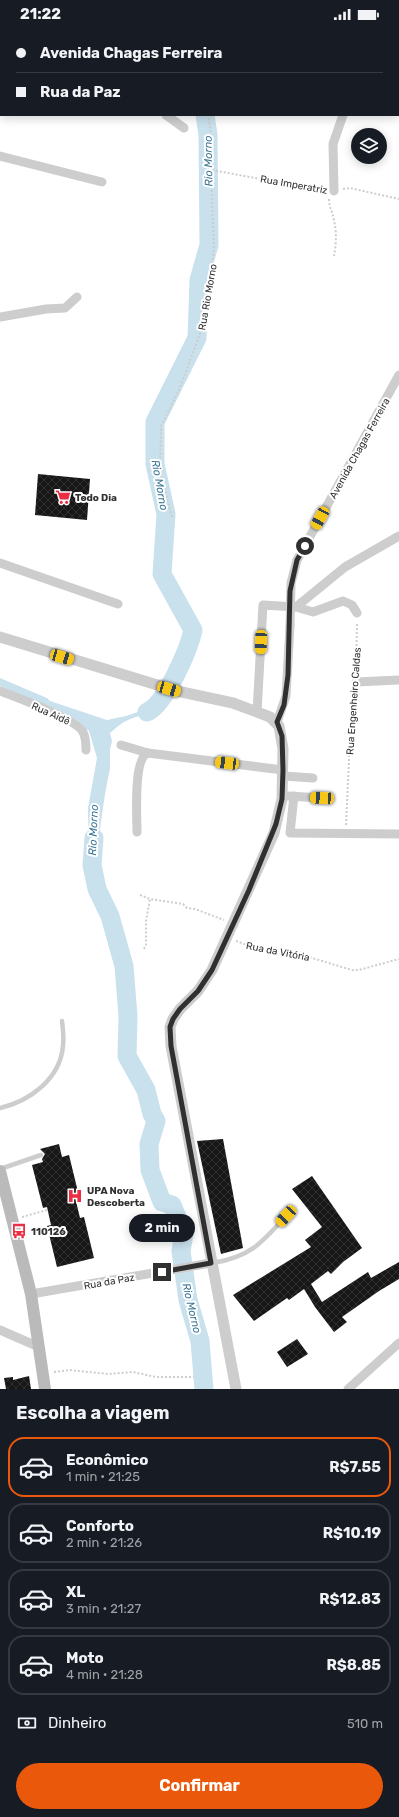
<!DOCTYPE html>
<html lang="pt">
<head>
<meta charset="utf-8">
<style>
	:root { --surface:#171b24; --page:#20242c; --text:#f1f3f6; --muted:#9ea1a6; --line:#363941; --accent:#ea580c }
	body { margin:0; font-family:Rubik,sans-serif; background:var(--page); color:var(--text); height:100vh; display:flex; flex-direction:column; font-size:15px; white-space:nowrap }
	* { box-sizing:border-box; margin:0 }
	p { font-size:13px; color:var(--muted) }
	.icon { flex:none; width:22px; height:22px; fill:none; stroke:currentColor; stroke-width:2; stroke-linecap:round; stroke-linejoin:round }
	.map { position:relative; height:1361px; overflow:hidden }
	.drawer { display:flex; flex-direction:column; background:var(--surface); flex:1 }
	.drawer>* { flex:none }
	.top-card { position:absolute; left:0px; top:0px; width:399px; height:88px; box-shadow:0 2px 10px #0003; display:grid; align-content:center; height:88px; padding:0 16px; background:var(--surface) }
	.controls { position:absolute; left:351px; top:100px; display:grid; gap:8px }
	.controls a { display:grid; place-items:center; width:36px; height:36px; border-radius:50%; background:var(--surface); box-shadow:0 2px 10px #0003; font-size:20px }
	.end { position:absolute; width:18px; height:18px; margin:-9px; border:5px solid #303030; background:#fff; box-shadow:0 0 0 2px #fff }
	.from { border-radius:50% }
	.bubble { position:absolute; height:28px; border-radius:14px; background:var(--surface); box-shadow:0 2px 10px #0003; font-size:13px; font-weight:700; line-height:28px; text-align:center }
	.car { position:absolute; width:12px; height:24px; margin:-12px -6px; border-radius:5px; box-shadow:0 0 3px 1px #0007; background:linear-gradient(#f5c518 24%,#345 0 40%,#f5c518 0 76%,#345 0 86%,#f5c518 0) }
	.top-card b { display:flex; align-items:center; gap:14px; height:38px; font-size:15px }
	.top-card b+b { border-top:1px solid var(--line) }
	.top-card i { width:10px; height:10px; background:var(--text) }
	ul { padding:0; list-style:none }
	li { display:flex; align-items:center; gap:12px; height:60px; margin:0 8px 6px; padding:0 8px; border:2px solid var(--line); border-radius:16px }
	li div { flex:1 }
	li b { display:block; font-size:15px }
	li em { font-style:normal; font-weight:700 }
	li.selected { border-color:var(--accent) }
	li>.icon { width:36px; height:36px; stroke-width:1.5 }
	h2 { padding:0 16px; font-size:18px; line-height:48px }
	.pay { display:flex; align-items:center; gap:10px; height:44px; padding:0 16px; font-size:15px }
	.pay p { margin-inline-start:auto }
	.primary-button { display:flex; gap:8px; margin-top:auto; padding:8px 16px }
	.primary-button a { flex:1; height:46px; border-radius:24px; background:var(--accent); color:#fff; font-size:16px; font-weight:700; line-height:46px; text-align:center }
	.status { display:flex; justify-content:space-between; align-items:center; height:28px; padding:0 20px; background:var(--surface); direction:ltr }
	.status svg { height:11px; fill:currentColor }
	.map>svg:first-child { display:block }
</style>
</head>
<body>
<div class="status"><b>21:22</b><svg viewBox="0 0 49 12"><path d="M0 12V9h3v3zM5 12V6h3v6zM10 12V3h3v9zM15 12V0h3v12zM26 1h20v11H26zM47 4h2v5h-2z"/></svg></div>
<div class="map">
<svg width="399" height="1361" viewBox="0 0 399 1361">
	<defs>
		<pattern id="forest-firs" width="22" height="20" patternUnits="userSpaceOnUse"><rect width="22" height="20" fill="#e6eddd"/><path d="M5 1l3.5 6h-7zM16 11l3.5 6h-7z" fill="#c6ccbe"/></pattern>
		<pattern id="building-cross-hatch" width="8" height="8" patternUnits="userSpaceOnUse"><rect width="8" height="8" fill="#171717"/><path d="M0 0l8 8M0 8l8-8" fill="none" stroke="#303030"/></pattern>
	</defs>
	<rect width="100%" height="100%" fill="#fff"/>
	<path fill="url(#forest-firs)" d="M94 0H202L93 1Z"/>
	<path fill="#c9e1ed" d="M0 650 47 670 50 673 107 692 126 688 144 682 153 675 161 664 171 669C158 684 146 685 128 692 121 695 116 700 110 705L112 713 110 722V740L105 766 95 835 89 838 88 780 97 730 89 703 76 692 0 658Z"/>
	<g fill="none" stroke-linecap="round" stroke-linejoin="round">
		<g stroke="#c9e1ed" stroke-width="19">
			<path d="M205 1 206 0"/>
			<path d="M147 684C165 677 189 621 193 602L162 546 166 486 155 436V394L197 310 199 252 209 217 208 107 205 87"/>
			<path d="M94 810 92 837 97 861 110 888 124 938 128 988 127 1028 146 1062 152 1086 156 1093 149 1116 150 1142 162 1174 172 1177 184 1206 181 1223 188 1272 200 1313 204 1361"/>
		</g>
	</g>
	<g fill="url(#building-cross-hatch)">
		<path d="M38 446 90 451 87 492 35 487Z"/>
		<path d="M223 1111 243 1220 221 1226 197 1113Z"/>
		<path d="M59 1116 62 1129 69 1127 79 1168 75 1169 80 1190 84 1189 94 1230 57 1239 47 1198 51 1197 47 1179 43 1180 32 1137 43 1134 42 1131 45 1126 40 1121Z"/>
		<path d="M312 1148 362 1220 343 1234 331 1246 328 1243 311 1256 322 1274 368 1244 371 1250 399 1234V1251L379 1263 342 1289 347 1294 334 1304 315 1279 304 1261 289 1272 287 1270 254 1293 233 1267 311 1219 305 1212 322 1199 292 1161Z"/>
		<path d="M297 1311 308 1326 287 1339 277 1324Z"/>
		<path d="M29 1348 31 1361H6L4 1350 13 1349V1352Z"/>
	</g>
	<g fill="none" stroke-linecap="round" stroke-linejoin="round">
		<g stroke="#cdcdcd" stroke-width="2" stroke-dasharray="2 2" stroke-linecap="butt">
			<path d="M212 1 213 0"/>
			<path d="M398 55 399 54"/>
			<path d="M398 84 399 88"/>
			<path d="M212 142 325 163"/>
			<path d="M343 161 350 160 399 171"/>
			<path d="M329 171C329 180 333 184 334 193 337 204 336 217 334 228"/>
			<path d="M172 489 160 443 161 398 179 362 204 295 209 266 214 220 211 150 212 112 208 87"/>
			<path d="M356 646 357 594"/>
			<path d="M346 797 350 711 355 662"/>
			<path d="M140 867 150 871 183 876 187 880 195 881 224 892"/>
			<path d="M236 913 258 921 289 923 352 942H359L399 931"/>
			<path d="M144 921 146 917V893L150 871"/>
			<path d="M22 1189 47 1182"/>
			<path d="M54 1344 69 1342 108 1346 133 1344 156 1349H194"/>
		</g>
		<g stroke="#cdcdcd" stroke-width="4.5">
			<path d="M0 1080C30 1073 60 1051 63 1018 64 1010 63 1001 62 993"/>
			<path d="M0 1141 41 1127"/>
			<path d="M213 1235C250 1229 262 1215 286 1188"/>
		</g>
		<g stroke="#cdcdcd" stroke-width="9">
			<path d="M59 0 60 1"/>
			<path d="M355 1V0"/>
			<path d="M166 87 184 100"/>
			<path d="M0 128 102 154"/>
			<path d="M334 163 333 116 343 87"/>
			<path d="M0 289 46 281 65 280 77 269"/>
			<path d="M297 532 399 347"/>
			<path d="M0 535 118 576"/>
			<path d="M296 579 345 539 399 508"/>
			<path d="M356 654 399 652"/>
			<path d="M0 663C16 669 77 692 83 704 86 710 86 716 86 722"/>
			<path d="M257 684 263 577 296 579 313 584 343 573 352 577 357 585"/>
			<path d="M277 694 286 668 290 598"/>
			<path d="M121 717 148 725 283 742"/>
			<path d="M283 748 313 750"/>
			<path d="M288 768 322 770"/>
			<path d="M294 768 290 805 399 806"/>
			<path d="M137 804C137 790 133 730 148 725"/>
			<path d="M31 1266 211 1235"/>
			<path d="M0 1302 39 1319"/>
			<path d="M348 1361 399 1315"/>
		</g>
		<path stroke="#cdcdcd" stroke-width="11" d="M0 609 177 663 233 675 270 689 279 698 283 721 282 771 274 805 212 942 198 963 180 981 173 991 170 999 171 1018 236 1361"/>
		<g stroke="#bababa" stroke-width="12">
			<path d="M14 1V0"/>
			<path d="M0 22 1 20"/>
			<path d="M0 1143 31 1266 45 1361"/>
		</g>
		<path stroke="#cdcdcd" stroke-width="9" d="M290 598 291 555 297 532"/>
	</g>
	<g fill="none" stroke-linecap="round" stroke-linejoin="round">
		<path stroke="#303030" stroke-width="5" d="M162 1244 211 1235 171 1018 170 999 173 991 180 981 198 963 212 942 249 862 276 796 282 771 283 742 282 708 277 694 284 677 288 647 290 563 297 532 305 518"/>
	</g>
	<defs>
		<g id="supermarket-bare" transform="scale(1.2)"><path d="M-6-5.5h2.5l.6 2H6L4.5 2H-2.5L-4.4-4H-6ZM-1.5 3.2a1.3 1.3 0 1 0 .1 0ZM3 3.2a1.3 1.3 0 1 0 .1 0Z" fill="#ea2f44" stroke="#fff" stroke-width="2.5" paint-order="stroke"/></g>
		<g id="hospital-bare" transform="scale(1.2)"><path d="M-5-5h3v3.5h4V-5h3V5h-3V1.5h-4V5h-3Z" fill="#ea2f44" stroke="#fff" stroke-width="2.5" paint-order="stroke"/></g>
		<g id="bus-bare" transform="scale(1.2)"><path d="M-5-6H5V4H4V6H2V4H-2V6H-4V4H-5ZM-3.5-4V0h7V-4ZM-3.5 1.2v1.5H-2V1.2ZM2 1.2v1.5H3.5V1.2Z" fill="#ea2f44" stroke="#fff" stroke-width="2.5" paint-order="stroke"/></g>
	</defs>
	<g fill-rule="evenodd">
		<use href="#supermarket-bare" x="63" y="469"/>
		<use href="#hospital-bare" x="75" y="1168"/>
		<use href="#bus-bare" x="19" y="1203"/>
	</g>
	<g text-anchor="middle" stroke-width="4" stroke-linejoin="round" paint-order="stroke">
		<g font-size="10" fill="#303030" stroke="#fff">
			<text transform="translate(294 156) rotate(10)" y="4">Rua Imperatriz</text>
			<text transform="translate(207 269) rotate(-80)" y="4">Rua Rio Morno</text>
			<text transform="translate(359 420) rotate(-61)" y="4">Avenida Chagas Ferreira</text>
			<text transform="translate(353 673) rotate(-86)" y="4">Rua Engenheiro Caldas</text>
			<text transform="translate(51 685) rotate(24)" y="4">Rua Aidê</text>
			<text transform="translate(278 923) rotate(11)" y="4">Rua da Vitória</text>
			<text transform="translate(109 1253) rotate(-10)" y="4">Rua da Paz</text>
		</g>
		<g font-size="10" font-weight="bold" fill="#303030" stroke="#fff" text-anchor="start">
			<text x="75" y="473">Todo Dia</text>
			<text x="87" y="1166">UPA Nova<tspan x="87" dy="12">Descoberta</tspan></text>
			<text x="31" y="1207">110126</text>
		</g>
		<g font-size="11" font-style="italic" fill="#3b7594" stroke="#fff">
			<text transform="translate(208 133) rotate(-91)" y="4">Rio Morno</text>
			<text transform="translate(160 457) rotate(80)" y="4">Rio Morno</text>
			<text transform="translate(93 802) rotate(-88)" y="4">Rio Morno</text>
			<text transform="translate(192 1280) rotate(77)" y="4">Rio Morno</text>
		</g>
	</g>
</svg>
<div class="controls">
<a><svg class="icon" aria-label="layers" viewBox="0 0 24 24"><path d="M12 4l9 5-9 5-9-5zM3 14l9 5 9-5"/></svg></a>
</div>
<i class="end from" style="left:305px;top:518px"></i>
<i class="end" style="left:162px;top:1244px"></i>
<div class="bubble" style="left:129px;top:1186px;width:66px">2 min</div>
<i class="car" style="left:320px;top:490px;rotate:209deg"></i>
<i class="car" style="left:261px;top:614px;rotate:182deg"></i>
<i class="car" style="left:62px;top:629px;rotate:106deg"></i>
<i class="car" style="left:169px;top:661px;rotate:106deg"></i>
<i class="car" style="left:227px;top:735px;rotate:277deg"></i>
<i class="car" style="left:322px;top:770px;rotate:273deg"></i>
<i class="car" style="left:286px;top:1188px;rotate:223deg"></i>
<div class="top-card">
<b><i class="from"></i>Avenida Chagas Ferreira</b>
<b><i></i>Rua da Paz</b>
</div>
</div>
<section class="drawer">
<h2>Escolha a viagem</h2>
<ul>
<li class="selected"><svg class="icon" aria-label="car" viewBox="0 0 24 24"><path d="M5 17H2v-5l4-1 3-4h7l3 4 3 1v5h-3M9 17h6M6 11h13"/><circle cx="7" cy="17" r="2"/><circle cx="17" cy="17" r="2"/></svg><div><b>Econômico</b><p>1 min · 21:25</p></div><em>R$7.55</em></li>
<li><svg class="icon" aria-label="car" viewBox="0 0 24 24"><path d="M5 17H2v-5l4-1 3-4h7l3 4 3 1v5h-3M9 17h6M6 11h13"/><circle cx="7" cy="17" r="2"/><circle cx="17" cy="17" r="2"/></svg><div><b>Conforto</b><p>2 min · 21:26</p></div><em>R$10.19</em></li>
<li><svg class="icon" aria-label="car" viewBox="0 0 24 24"><path d="M5 17H2v-5l4-1 3-4h7l3 4 3 1v5h-3M9 17h6M6 11h13"/><circle cx="7" cy="17" r="2"/><circle cx="17" cy="17" r="2"/></svg><div><b>XL</b><p>3 min · 21:27</p></div><em>R$12.83</em></li>
<li><svg class="icon" aria-label="car" viewBox="0 0 24 24"><path d="M5 17H2v-5l4-1 3-4h7l3 4 3 1v5h-3M9 17h6M6 11h13"/><circle cx="7" cy="17" r="2"/><circle cx="17" cy="17" r="2"/></svg><div><b>Moto</b><p>4 min · 21:28</p></div><em>R$8.85</em></li>
</ul>
<div class="pay"><svg class="icon" aria-label="cash" viewBox="0 0 24 24"><path d="M3 7h18v10H3z"/><circle cx="12" cy="12" r="2"/></svg>Dinheiro<p>510 m</p></div>
<div class="primary-button"><a>Confirmar</a></div>
</section>
</body>
</html>
